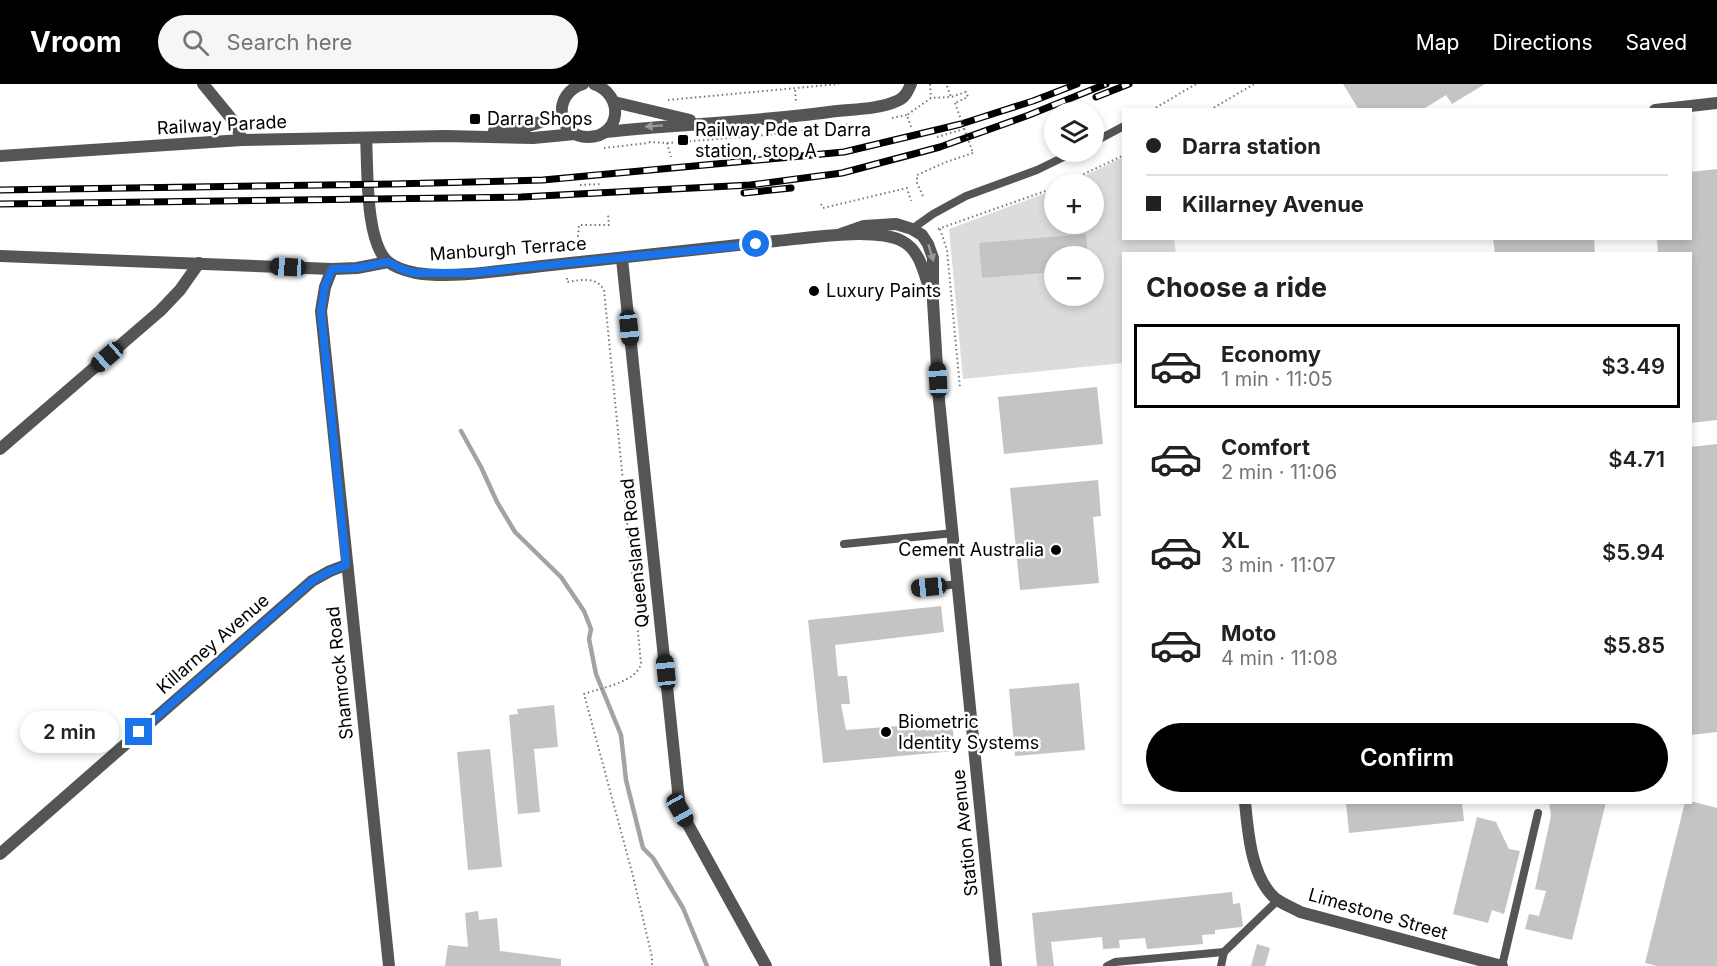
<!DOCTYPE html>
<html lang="en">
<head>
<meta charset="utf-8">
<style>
	:root { --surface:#fff; --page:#f6f6f6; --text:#202124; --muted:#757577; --line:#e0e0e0; --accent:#000 }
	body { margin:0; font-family:Inter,sans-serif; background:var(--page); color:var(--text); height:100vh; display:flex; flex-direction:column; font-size:22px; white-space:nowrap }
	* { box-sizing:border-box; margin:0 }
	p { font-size:20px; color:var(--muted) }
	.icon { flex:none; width:33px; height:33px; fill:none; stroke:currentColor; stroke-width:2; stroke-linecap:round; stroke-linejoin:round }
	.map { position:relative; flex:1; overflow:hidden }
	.sheet { position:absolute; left:1122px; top:168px; width:570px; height:552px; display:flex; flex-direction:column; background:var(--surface); border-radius:0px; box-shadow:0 3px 9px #0003 }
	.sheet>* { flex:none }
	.guide { position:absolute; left:1122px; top:24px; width:570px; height:132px; border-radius:0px; box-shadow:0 3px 9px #0003; display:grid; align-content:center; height:132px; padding:0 24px; background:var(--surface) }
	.buttons { position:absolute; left:1044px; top:18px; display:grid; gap:12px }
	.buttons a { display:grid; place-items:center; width:60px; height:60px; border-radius:50%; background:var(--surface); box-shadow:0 3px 9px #0003; font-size:30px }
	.end { position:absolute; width:27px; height:27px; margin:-14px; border:8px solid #1a73e8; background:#fff; box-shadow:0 0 0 3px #fff }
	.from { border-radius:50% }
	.bubble { position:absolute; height:42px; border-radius:21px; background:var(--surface); box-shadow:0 3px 9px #0003; font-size:20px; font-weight:600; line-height:42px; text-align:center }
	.car { position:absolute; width:18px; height:36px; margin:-18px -9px; border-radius:8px; box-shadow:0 0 4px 2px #0007; background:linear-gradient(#222 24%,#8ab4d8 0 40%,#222 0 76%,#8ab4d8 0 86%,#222 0) }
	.guide b { display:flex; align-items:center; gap:21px; height:57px; font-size:22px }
	.guide b+b { border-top:2px solid var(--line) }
	.guide i { width:15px; height:15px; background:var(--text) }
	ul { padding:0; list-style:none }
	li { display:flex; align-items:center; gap:18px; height:84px; margin:0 12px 9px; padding:0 12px; border:3px solid transparent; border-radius:0px }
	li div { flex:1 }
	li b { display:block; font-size:22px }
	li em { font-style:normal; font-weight:600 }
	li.active { border-color:var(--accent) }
	li>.icon { width:54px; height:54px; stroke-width:1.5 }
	h2 { padding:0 24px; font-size:27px; line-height:72px }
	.button { display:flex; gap:12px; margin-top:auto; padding:12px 24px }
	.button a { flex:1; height:69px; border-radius:36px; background:var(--accent); color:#fff; font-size:24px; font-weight:600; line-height:69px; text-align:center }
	header { display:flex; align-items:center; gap:36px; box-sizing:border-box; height:84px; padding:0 30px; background:var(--accent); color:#fff }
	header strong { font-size:28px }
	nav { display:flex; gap:33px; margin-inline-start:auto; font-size:21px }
	.search { width:420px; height:54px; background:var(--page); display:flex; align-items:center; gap:15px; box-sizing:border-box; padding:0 21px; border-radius:33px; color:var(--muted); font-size:22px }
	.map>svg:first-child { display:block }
</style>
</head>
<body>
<header>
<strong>Vroom</strong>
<div class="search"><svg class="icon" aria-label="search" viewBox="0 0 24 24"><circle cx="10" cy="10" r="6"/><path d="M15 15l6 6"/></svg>Search here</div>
<nav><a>Map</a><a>Directions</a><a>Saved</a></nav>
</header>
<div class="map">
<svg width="1717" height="882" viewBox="0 0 1717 882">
	<rect width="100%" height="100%" fill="#fff"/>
	<path fill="#dcdcdc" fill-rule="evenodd" d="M1123 73 1124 154 1174 155 1176 169 1124 170 1123 279 963 295 949 145 1054 106V140H1094V100H1068ZM1054 172H1094V212H1054Z"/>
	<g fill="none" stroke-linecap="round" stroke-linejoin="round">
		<path stroke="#a3a3a3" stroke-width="4.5" d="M461 347 481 383 497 418 515 448 561 493 584 527 591 545 589 555 596 590 621 651 626 696 643 764 653 774 683 824 707 882"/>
	</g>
	<g fill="#c4c4c4">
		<path d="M1343 0H1485L1452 20 1446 11 1422 26H1359Z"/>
		<path d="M1717 85V336L1690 339V170H1658L1657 154H1690V88Z"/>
		<path d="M1086 150 1088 172H1054V188L982 194 979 159Z"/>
		<path d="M1493 154H1594L1595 170H1495Z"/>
		<path d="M1097 303 1103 360 1004 370 998 313Z"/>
		<path d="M1717 360V648L1690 651V363Z"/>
		<path d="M1098 396 1101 432 1093 433 1099 499 1020 506 1010 404Z"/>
		<path d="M941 522 944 548 835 561 838 592H847L850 620H841L846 646 952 638 955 667 823 679 808 536Z"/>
		<path d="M1079 599 1085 666 1015 672 1009 605Z"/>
		<path d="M554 621 558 663 534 665 540 728 518 730 509 631 518 630 517 625Z"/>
		<path d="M490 665 502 783 468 786 457 668Z"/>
		<path d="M1346 718H1462L1464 737 1349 749Z"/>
		<path d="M1549 718H1606L1572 856 1525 845 1529 830 1539 832 1546 807 1535 805 1551 732Z"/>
		<path d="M1685 718H1694L1717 724V882H1657L1645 879Z"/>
		<path d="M1477 733 1496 738 1509 765 1520 767 1504 830 1492 826 1488 839 1453 830Z"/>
		<path d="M1232 808 1233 820 1240 819 1243 842 1241 843 1215 846V850L1202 851 1203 860 1147 865 1145 854 1119 856 1120 864 1103 865 1102 853 1051 858 1054 882H1037L1032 829Z"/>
		<path d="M478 827 479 836 497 834 500 867 561 875V882H445L448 861 468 863 465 829Z"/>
		<path d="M1257 860 1270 864 1265 882H1251Z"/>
	</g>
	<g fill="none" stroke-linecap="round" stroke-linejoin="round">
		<g stroke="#777" stroke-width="2" stroke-dasharray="1.5 3" stroke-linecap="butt">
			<path d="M930 0 931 14"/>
			<path d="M947 2 951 13"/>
			<path d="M795 6 796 18"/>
			<path d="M668 16 839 0"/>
			<path d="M1152 26 1196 0"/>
			<path d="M1210 26 1254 0"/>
			<path d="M892 34 907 31"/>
			<path d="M911 43 907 31 931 14 951 13 966 8 968 13 955 19"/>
			<path d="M937 53 964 45"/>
			<path d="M649 58 667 59 671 73"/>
			<path d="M667 59 767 51 851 40"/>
			<path d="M604 64 649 59"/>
			<path d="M1063 100 1124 71"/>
			<path d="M580 101 602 100"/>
			<path d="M923 112 917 99V91L946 78 973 69"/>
			<path d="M821 120 823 124 907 104 911 117"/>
			<path d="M938 145 1054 104"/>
			<path d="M940 145 947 166 960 304"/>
			<path d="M575 164H577L579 141H609L608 130"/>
			<path d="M567 194V198C581 196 596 192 604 206L641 579C638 598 600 604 584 610L633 792 652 873V882"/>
		</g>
		<g stroke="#555" stroke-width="8">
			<path d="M1094 58 1124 42"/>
			<path d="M912 145 933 130 966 112 1037 86 1074 68"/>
			<path d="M844 460 954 449"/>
			<path d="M917 505 958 500"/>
			<path d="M1107 882 1115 878 1224 868"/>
			<path d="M1221 882 1224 868 1278 816"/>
			<path d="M1502 882 1538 729"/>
		</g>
		<g stroke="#555" stroke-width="12">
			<path d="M203 0 235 39 242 56"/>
			<path d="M1655 26 1717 19"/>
			<path d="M0 172 332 185 357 184 388 178"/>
			<path d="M622 175 680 726 766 882"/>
			<path d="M332 185 325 203 321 227 389 882"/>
			<path d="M0 365 160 227 180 206 199 179"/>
			<path d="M1245 718C1248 748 1251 794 1276 815 1283 820 1293 824 1300 828L1502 882"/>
			<path d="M0 770 312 497 330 487 346 481"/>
		</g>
		<g stroke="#555" stroke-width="12">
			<path d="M583 0C552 9 556 53 588 53 621 53 625 11 594 0"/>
			<path d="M614 18 690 36"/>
			<path d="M494 47 519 45 562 31"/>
			<path d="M605 48C680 40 755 38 829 28 851 25 877 26 897 17 905 14 908 7 911 0"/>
			<path d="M366 54C368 85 365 155 387 177 394 183 406 187 416 189 453 195 504 186 542 182 620 174 698 166 776 157 807 154 875 143 902 157 920 166 924 189 930 207"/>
			<path d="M0 72 242 56 445 52 533 54 575 50"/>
			<path d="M841 150 864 142 896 140 912 145 922 151 928 160 933 174V217L939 316 996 882"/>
		</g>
		<g stroke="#000" stroke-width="7">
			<g id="rail">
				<path d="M1096 13 1129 0"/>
				<path d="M0 106 393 100 543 96 844 68 961 40 1033 17 1077 0"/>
				<path d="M744 109 791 104"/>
				<path d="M0 120 521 113 750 101 842 89 940 63 1029 31 1106 0"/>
			</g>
		</g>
		<use href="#rail" stroke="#fff" stroke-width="4.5" stroke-dasharray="14" stroke-linecap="butt"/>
		<path stroke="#777" stroke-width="2" stroke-dasharray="1.5 3" stroke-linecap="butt" d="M955 19 973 69"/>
	</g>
	<defs><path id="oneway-solid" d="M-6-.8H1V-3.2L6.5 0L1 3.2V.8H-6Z" transform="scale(1.5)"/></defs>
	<g fill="#999">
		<use href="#oneway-solid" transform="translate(654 42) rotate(176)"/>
		<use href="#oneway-solid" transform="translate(931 169) rotate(73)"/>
	</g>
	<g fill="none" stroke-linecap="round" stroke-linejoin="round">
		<path stroke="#1a73e8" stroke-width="8" d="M139 648 312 497 330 487 346 481 321 227 325 202 332 185 357 184 388 178 404 186 417 189H472L756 160"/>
	</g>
	<g fill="#000" stroke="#fff" stroke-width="2">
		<rect x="469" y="29" width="12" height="12" rx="3"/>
		<rect x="677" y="50" width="12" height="12" rx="3"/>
		<circle cx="814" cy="207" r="6"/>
		<circle cx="1056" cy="466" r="6"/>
		<circle cx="886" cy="648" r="6"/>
	</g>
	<g text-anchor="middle" stroke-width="5" stroke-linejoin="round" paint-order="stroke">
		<g font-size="18" fill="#000" stroke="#fff" text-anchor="start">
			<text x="487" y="41">Darra Shops</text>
			<text x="695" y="52">Railway Pde at Darra<tspan x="695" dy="21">station, stop A</tspan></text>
			<text x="826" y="213">Luxury Paints</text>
			<text x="1044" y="472" text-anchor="end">Cement Australia</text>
			<text x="898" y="644">Biometric<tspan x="898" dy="21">Identity Systems</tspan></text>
		</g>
		<g font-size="18" fill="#000" stroke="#fff">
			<text transform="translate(222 41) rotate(-3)" y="6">Railway Parade</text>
			<text transform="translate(508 165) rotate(-4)" y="6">Manburgh Terrace</text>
			<text transform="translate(635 469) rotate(-96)" y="6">Queensland Road</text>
			<text transform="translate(213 560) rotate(-41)" y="6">Killarney Avenue</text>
			<text transform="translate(340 589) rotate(-96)" y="6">Shamrock Road</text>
			<text transform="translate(965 749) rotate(-96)" y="6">Station Avenue</text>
			<text transform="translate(1378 830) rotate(16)" y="6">Limestone Street</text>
		</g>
	</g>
</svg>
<div class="buttons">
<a><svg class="icon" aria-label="layers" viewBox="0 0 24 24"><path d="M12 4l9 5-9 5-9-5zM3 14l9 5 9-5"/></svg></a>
<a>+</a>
<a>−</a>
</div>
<i class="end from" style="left:756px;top:160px"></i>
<i class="end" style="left:139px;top:648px"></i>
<div class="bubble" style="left:20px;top:627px;width:99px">2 min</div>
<i class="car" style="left:288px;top:183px;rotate:273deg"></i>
<i class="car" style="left:629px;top:244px;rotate:174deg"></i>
<i class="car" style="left:107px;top:273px;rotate:229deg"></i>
<i class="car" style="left:938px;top:296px;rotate:357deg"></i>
<i class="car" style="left:929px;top:503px;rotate:264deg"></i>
<i class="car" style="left:666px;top:588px;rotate:354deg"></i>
<i class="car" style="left:680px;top:726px;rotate:151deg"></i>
<div class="guide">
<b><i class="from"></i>Darra station</b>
<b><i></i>Killarney Avenue</b>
</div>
<section class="sheet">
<h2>Choose a ride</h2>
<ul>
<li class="active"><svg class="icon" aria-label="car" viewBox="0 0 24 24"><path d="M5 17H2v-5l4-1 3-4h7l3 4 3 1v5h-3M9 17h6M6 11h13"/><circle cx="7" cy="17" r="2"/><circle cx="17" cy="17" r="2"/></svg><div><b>Economy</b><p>1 min · 11:05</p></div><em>$3.49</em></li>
<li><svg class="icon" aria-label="car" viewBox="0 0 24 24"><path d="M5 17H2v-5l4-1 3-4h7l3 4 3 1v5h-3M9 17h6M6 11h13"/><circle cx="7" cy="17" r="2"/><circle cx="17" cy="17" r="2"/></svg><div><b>Comfort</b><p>2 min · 11:06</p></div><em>$4.71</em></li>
<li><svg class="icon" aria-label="car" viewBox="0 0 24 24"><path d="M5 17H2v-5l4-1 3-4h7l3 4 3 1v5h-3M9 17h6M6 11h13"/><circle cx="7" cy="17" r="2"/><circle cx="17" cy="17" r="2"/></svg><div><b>XL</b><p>3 min · 11:07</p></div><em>$5.94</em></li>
<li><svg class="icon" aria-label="car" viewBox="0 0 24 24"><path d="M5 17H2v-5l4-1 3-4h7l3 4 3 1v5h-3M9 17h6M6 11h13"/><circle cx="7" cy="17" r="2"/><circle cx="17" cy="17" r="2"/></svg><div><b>Moto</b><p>4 min · 11:08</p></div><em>$5.85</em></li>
</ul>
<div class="button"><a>Confirm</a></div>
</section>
</div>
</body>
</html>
